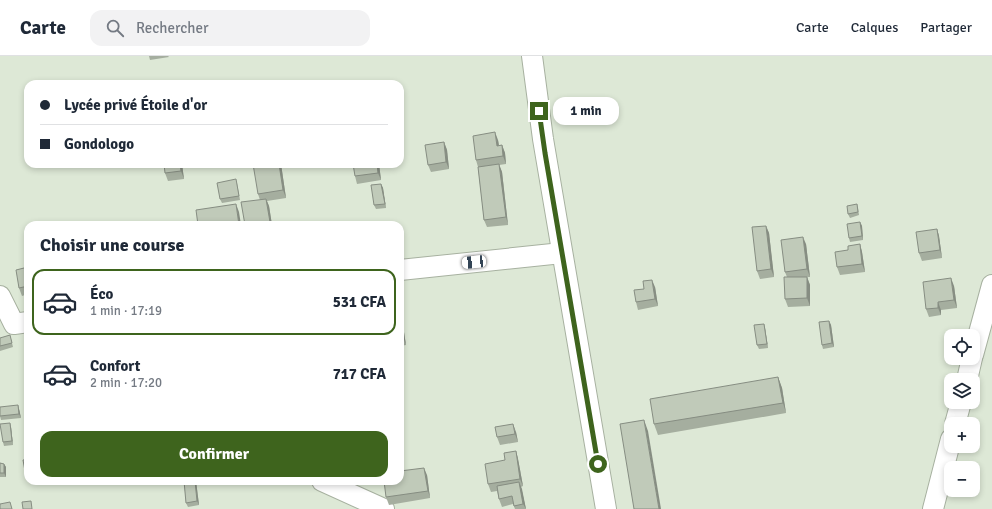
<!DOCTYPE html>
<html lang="fr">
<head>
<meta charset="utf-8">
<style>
	:root { --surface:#fff; --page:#f2f2f3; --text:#1f2937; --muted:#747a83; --line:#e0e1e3; --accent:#3e641d }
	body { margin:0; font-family:Signika,sans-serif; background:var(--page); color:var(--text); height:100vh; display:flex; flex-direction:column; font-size:15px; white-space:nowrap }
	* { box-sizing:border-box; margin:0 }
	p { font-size:13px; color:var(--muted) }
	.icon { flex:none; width:22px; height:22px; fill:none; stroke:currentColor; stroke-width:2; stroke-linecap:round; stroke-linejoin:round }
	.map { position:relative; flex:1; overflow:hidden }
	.sheet { position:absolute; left:24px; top:165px; width:380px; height:264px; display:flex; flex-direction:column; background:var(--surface); border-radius:12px; box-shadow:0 2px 6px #0003 }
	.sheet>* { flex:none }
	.guide { position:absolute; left:24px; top:24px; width:380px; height:88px; border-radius:12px; box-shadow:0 2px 6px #0003; display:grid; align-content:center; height:88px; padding:0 16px; background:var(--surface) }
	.buttons { position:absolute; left:944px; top:273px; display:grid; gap:8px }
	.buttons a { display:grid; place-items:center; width:36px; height:36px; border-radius:8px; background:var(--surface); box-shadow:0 2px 6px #0003; font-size:20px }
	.end { position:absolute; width:18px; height:18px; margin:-9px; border:5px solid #3e641d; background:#fff; box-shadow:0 0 0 2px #fff }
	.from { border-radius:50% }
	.bubble { position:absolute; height:28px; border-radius:12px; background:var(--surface); box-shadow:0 2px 6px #0003; font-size:13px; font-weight:700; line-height:28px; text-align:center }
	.car { position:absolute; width:12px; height:24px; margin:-12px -6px; border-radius:5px; box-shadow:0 0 3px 1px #0007; background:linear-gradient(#fff 24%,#345 0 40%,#fff 0 76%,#345 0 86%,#fff 0) }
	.guide b { display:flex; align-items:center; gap:14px; height:38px; font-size:15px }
	.guide b+b { border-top:1px solid var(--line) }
	.guide i { width:10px; height:10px; background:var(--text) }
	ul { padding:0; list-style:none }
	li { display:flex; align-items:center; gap:12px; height:66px; margin:0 8px 6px; padding:0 8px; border:2px solid transparent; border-radius:12px }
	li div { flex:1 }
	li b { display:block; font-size:15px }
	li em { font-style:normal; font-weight:700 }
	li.on { border-color:var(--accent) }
	li>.icon { width:36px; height:36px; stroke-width:1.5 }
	h2 { padding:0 16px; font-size:18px; line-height:48px }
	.primary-button { display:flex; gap:8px; margin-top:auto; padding:8px 16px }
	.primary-button a { flex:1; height:46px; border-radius:12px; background:var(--accent); color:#fff; font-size:16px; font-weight:700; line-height:46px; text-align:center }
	header { display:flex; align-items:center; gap:24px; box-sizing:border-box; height:56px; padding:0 20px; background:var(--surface); border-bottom:1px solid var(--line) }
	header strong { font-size:19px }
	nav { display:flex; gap:22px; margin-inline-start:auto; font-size:14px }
	.search { width:280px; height:36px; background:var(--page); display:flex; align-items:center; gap:10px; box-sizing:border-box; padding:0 14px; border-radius:12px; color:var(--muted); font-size:15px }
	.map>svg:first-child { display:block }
</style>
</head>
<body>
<header>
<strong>Carte</strong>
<div class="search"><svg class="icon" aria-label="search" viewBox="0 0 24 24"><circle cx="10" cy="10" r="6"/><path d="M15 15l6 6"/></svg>Rechercher</div>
<nav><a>Carte</a><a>Calques</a><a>Partager</a></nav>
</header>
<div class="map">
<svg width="992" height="453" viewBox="0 0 992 453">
	<rect width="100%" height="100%" fill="#dde8d6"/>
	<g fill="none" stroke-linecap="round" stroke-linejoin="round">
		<g stroke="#a7b1a0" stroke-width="22">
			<g id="street">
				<path d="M532 0 543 83 606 453"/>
				<path d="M400 214 562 197"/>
				<path d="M0 240 14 268 28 266"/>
				<path d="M973 299 992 229"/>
				<path d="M967 324 972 302"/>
				<path d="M955 368 961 346"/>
				<path d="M322 425 384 453"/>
				<path d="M933 453 951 383"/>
			</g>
		</g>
		<use href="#street" stroke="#fff" stroke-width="20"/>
	</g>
	<g fill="#a5ae9f">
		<path d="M149 0H168L169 1 150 4Z"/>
		<path d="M498 84 499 89H502L505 97 506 108 499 109 502 116 508 169 487 171 484 164 478 111 476 104Z"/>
		<path d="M444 86 447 94 449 113 431 116 428 109Z"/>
		<path d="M182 108 184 123 168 125 165 117Z"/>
		<path d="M281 108 286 142 267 145 269 150 272 169H245L260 144 258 138Z"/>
		<path d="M379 108 381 124 357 128 355 120Z"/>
		<path d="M237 127 240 144 222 147 220 143Z"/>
		<path d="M381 128 383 132 386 152 376 153 374 149Z"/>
		<path d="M857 148 858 152 859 159 850 162 848 158Z"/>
		<path d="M860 166 862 170 863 184 850 186 849 182Z"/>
		<path d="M766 170 769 177 774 221 760 223 757 215Z"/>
		<path d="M937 173 939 180 942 202 922 205 919 197Z"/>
		<path d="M806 188 810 221H807L810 229V250L788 251 785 243 787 221 785 216Z"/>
		<path d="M860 188 862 196 865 216 840 219 837 211 848 194Z"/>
		<path d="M28 211V238L22 240 19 232Z"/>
		<path d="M954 230 957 252 941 254V259L929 261 926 253Z"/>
		<path d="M655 231 658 250 638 254 636 246Z"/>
		<path d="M400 262 403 270 406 289 400 290Z"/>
		<path d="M829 265 831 269 834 291 823 293 822 289Z"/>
		<path d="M764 268 765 272 768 292 759 293 757 289Z"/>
		<path d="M0 282 11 283 13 291 0 295Z"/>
		<path d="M778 321 782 332 786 357 658 379 654 368Z"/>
		<path d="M18 349 19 353 21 362 1 364 0 360Z"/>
		<path d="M10 367 11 371 13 389 4 390 3 386Z"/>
		<path d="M516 376 518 386 500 389 497 381Z"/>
		<path d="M516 395 518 403 523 430 521 431 526 453H515L513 448 502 451 499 443 497 435 491 436 488 428 505 404Z"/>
		<path d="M28 403V419H26L25 415Z"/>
		<path d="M0 407 4 408 6 411V421H0Z"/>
		<path d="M427 419 430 442 389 449 386 441Z"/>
		<path d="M184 425H196L199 449 188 451 186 447Z"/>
	</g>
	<g fill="#868d82">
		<path d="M495 76 498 84 500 97 497 90Z"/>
		<path d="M444 86 447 94 449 113 446 106Z"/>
		<path d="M502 89 505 97 506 108 503 100Z"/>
		<path d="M180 108H182L184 123 181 115Z"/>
		<path d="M279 108H281L286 142 283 134Z"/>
		<path d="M377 108H379L381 124 378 117Z"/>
		<path d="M499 108 502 116 508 169 506 161Z"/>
		<path d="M381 128 383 132 386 152 385 148Z"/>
		<path d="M266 143 269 150 272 169H271L270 166Z"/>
		<path d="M236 148 239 156 241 169H239Z"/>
		<path d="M860 166 862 170 863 184 862 180Z"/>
		<path d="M766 170 769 177 774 221 771 213Z"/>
		<path d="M937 173 939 180 942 202 940 194Z"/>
		<path d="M803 181 806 188 810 221 807 213Z"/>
		<path d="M860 188 862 196 865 216 862 208Z"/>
		<path d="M807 221 810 229V250L807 242Z"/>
		<path d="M951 222 954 230 957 252 954 244Z"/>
		<path d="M652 224 655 231 658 250 655 243Z"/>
		<path d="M938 246 941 254V259L938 252Z"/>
		<path d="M400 262 403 270 406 289 403 281Z"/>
		<path d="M829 265 831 269 834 291 832 287Z"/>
		<path d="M764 268 765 272 768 292 767 288Z"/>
		<path d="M778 321 782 332 786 357 783 347Z"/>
		<path d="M18 349 19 353 21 362 19 358Z"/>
		<path d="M644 364 648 375 661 453H659Z"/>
		<path d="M10 367 11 371 13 389 12 385Z"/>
		<path d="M513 368 516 376 518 386 515 378Z"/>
		<path d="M516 395 518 403 523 430 520 423Z"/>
		<path d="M4 408 6 411V421L4 417Z"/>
		<path d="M424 412 427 419 430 442 428 435Z"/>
		<path d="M195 425H196L199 449 197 445Z"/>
		<path d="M519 426 522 433 526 453 523 448Z"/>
	</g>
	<g fill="#c0cab9" stroke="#868d82">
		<path d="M495 76 497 90 502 89 503 100 476 104 473 80Z"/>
		<path d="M444 86 446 106 428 109 425 89Z"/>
		<path d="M164 108H180L181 115 165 117Z"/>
		<path d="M253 108H279L283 134 258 138Z"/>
		<path d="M353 108H377L378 117 355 120Z"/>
		<path d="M499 108 506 161 484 164 478 111Z"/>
		<path d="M236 123 239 140 220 143 217 127Z"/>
		<path d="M381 128 385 148 374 149 371 129Z"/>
		<path d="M266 143 270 166 245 169 241 146Z"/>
		<path d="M236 148 239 169H198L196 154Z"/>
		<path d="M857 148 858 156 848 158 847 150Z"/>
		<path d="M860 166 862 180 849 182 847 168Z"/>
		<path d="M766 170 771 213 757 215 752 171Z"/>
		<path d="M937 173 940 194 919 197 916 176Z"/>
		<path d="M803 181 807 213 785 216 781 184Z"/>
		<path d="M860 188 862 208 837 211 835 196 848 194V190Z"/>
		<path d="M28 211V230L19 232 16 214Z"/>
		<path d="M784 221H807V242L785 243Z"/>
		<path d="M951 222 954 244 938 246V252L926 253 923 226Z"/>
		<path d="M652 224 655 243 636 246 634 234 644 233 643 225Z"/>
		<path d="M400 262 403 281 400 282Z"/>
		<path d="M829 265 832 287 822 289 819 266Z"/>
		<path d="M764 268 767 288 757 289 754 269Z"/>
		<path d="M10 279 12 287 0 290V282Z"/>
		<path d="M778 321 783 347 654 368 650 343Z"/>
		<path d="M18 349 19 358 0 360V351Z"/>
		<path d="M644 364 659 453H634L620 368Z"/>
		<path d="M10 367 12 385 3 386 0 368Z"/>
		<path d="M513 368 515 378 497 381 495 371Z"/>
		<path d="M516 395 520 423 488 428 485 408 505 404 504 397Z"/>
		<path d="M28 403V415H25L23 404Z"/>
		<path d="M0 407 4 408V417H0Z"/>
		<path d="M424 412 428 435 386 441 384 425H400V415Z"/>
		<path d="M184 425H195L197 445 186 447Z"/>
		<path d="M519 426 523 448 514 450 512 440 499 443 497 430Z"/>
		<path d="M31 445 32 453H23L22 446Z"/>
		<path d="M10 446 12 453H0V448Z"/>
	</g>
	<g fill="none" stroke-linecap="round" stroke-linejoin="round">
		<path stroke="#3e641d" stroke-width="5" d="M539 55 545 97 598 408"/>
	</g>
</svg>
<div class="buttons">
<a><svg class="icon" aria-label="locate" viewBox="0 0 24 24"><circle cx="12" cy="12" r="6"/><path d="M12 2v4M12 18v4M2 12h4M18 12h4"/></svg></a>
<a><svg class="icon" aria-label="layers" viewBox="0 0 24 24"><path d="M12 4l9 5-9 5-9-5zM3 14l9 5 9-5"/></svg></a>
<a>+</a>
<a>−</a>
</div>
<i class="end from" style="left:598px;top:408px"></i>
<i class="end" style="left:539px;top:55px"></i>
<div class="bubble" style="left:553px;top:41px;width:66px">1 min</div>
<i class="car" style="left:474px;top:206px;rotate:264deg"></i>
<div class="guide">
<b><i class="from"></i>Lycée privé Étoile d'or</b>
<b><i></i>Gondologo</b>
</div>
<section class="sheet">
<h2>Choisir une course</h2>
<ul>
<li class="on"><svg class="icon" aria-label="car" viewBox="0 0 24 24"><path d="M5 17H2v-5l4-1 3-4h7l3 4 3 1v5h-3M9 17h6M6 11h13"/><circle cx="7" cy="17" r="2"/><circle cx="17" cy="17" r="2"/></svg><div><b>Éco</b><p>1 min · 17:19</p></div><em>531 CFA</em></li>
<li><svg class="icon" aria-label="car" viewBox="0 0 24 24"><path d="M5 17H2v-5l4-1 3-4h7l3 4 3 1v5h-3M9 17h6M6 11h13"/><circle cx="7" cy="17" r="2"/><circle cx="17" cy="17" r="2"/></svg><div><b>Confort</b><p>2 min · 17:20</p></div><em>717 CFA</em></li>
</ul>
<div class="primary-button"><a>Confirmer</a></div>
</section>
</div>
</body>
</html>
